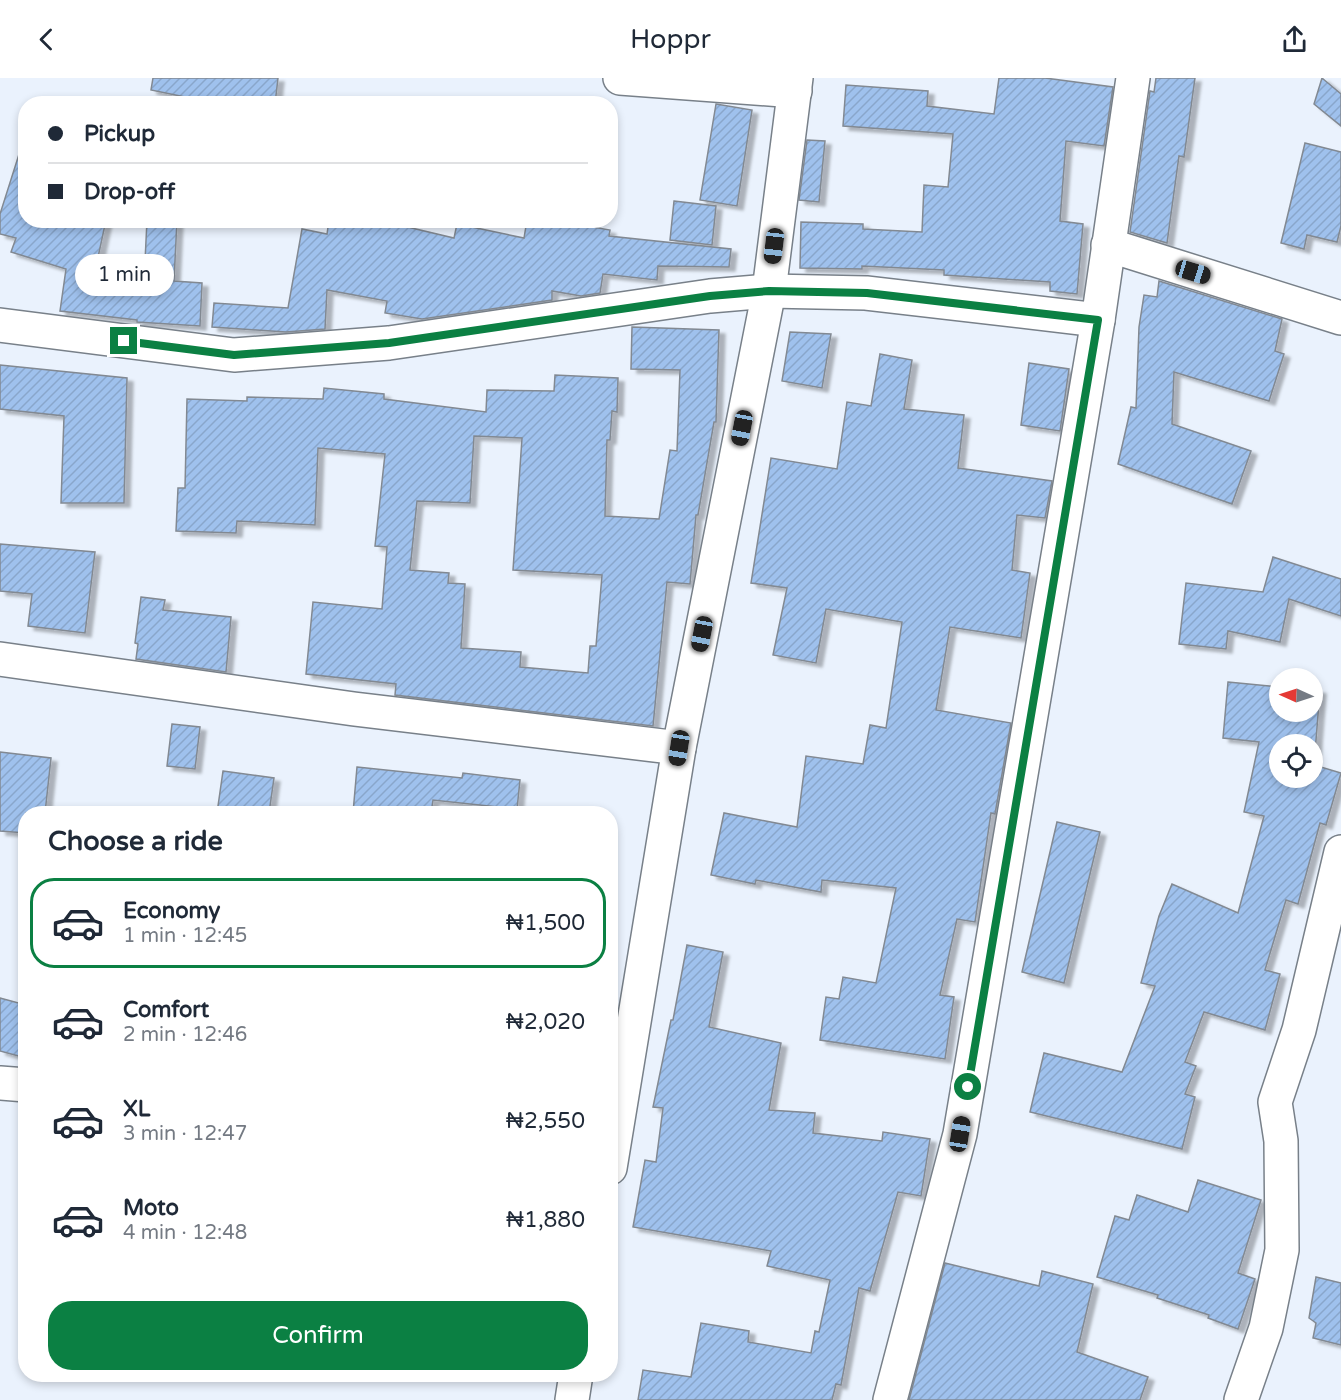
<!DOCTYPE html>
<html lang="en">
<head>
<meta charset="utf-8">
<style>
	:root { --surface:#fff; --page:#f6f6f7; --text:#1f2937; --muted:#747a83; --line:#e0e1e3; --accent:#0b8043 }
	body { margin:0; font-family:"Varela Round",sans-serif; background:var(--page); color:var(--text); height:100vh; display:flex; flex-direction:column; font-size:22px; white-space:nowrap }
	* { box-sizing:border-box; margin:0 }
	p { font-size:20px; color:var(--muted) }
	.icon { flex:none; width:33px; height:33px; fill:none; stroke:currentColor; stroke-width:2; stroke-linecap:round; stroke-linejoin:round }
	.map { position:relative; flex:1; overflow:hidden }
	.side { position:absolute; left:18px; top:728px; width:600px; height:576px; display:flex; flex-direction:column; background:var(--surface); border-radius:24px; box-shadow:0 3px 9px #0003 }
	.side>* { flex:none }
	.top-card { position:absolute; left:18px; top:18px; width:600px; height:132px; border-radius:24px; box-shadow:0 3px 9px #0003; display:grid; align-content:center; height:132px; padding:0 30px; background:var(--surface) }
	.needle { width:39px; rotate:273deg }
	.fabs { position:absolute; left:1269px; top:590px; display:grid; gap:12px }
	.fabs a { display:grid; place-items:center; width:54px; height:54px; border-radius:50%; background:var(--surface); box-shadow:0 3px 9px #0003; font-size:30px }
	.end { position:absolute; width:27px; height:27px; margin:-14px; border:8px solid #0b8043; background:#fff; box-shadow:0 0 0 3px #fff }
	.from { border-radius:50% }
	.bubble { position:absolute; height:42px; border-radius:21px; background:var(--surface); box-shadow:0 3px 9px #0003; font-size:20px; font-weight:600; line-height:42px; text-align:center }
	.car { position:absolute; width:18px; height:36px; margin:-18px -9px; border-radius:8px; box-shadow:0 0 4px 2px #0007; background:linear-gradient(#222 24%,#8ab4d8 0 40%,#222 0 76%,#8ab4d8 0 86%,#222 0) }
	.top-card b { display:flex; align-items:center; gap:21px; height:57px; font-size:22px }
	.top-card b+b { border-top:2px solid var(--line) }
	.top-card i { width:15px; height:15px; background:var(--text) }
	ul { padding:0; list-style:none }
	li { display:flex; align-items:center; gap:18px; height:90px; margin:0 12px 9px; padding:0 18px; border:3px solid transparent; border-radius:24px }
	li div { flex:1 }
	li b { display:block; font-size:22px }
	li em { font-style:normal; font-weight:600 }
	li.current { border-color:var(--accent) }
	li>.icon { width:54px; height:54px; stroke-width:1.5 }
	h2 { padding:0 30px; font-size:27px; line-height:72px }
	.cta { display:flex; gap:12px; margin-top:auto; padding:12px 30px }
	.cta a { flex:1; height:69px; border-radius:24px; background:var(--accent); color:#fff; font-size:24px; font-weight:600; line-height:69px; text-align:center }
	header { display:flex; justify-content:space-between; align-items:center; height:78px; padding:0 30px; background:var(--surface); font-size:27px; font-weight:600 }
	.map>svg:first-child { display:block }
</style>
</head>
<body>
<header><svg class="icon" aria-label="back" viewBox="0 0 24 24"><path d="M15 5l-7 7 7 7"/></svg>Hoppr<svg class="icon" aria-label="share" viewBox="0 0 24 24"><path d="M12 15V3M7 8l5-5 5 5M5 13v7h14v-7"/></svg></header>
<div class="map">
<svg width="1341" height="1322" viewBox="0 0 1341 1322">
	<defs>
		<pattern id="building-hatch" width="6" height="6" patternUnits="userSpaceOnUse" patternTransform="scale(1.5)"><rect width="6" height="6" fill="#9fc1ed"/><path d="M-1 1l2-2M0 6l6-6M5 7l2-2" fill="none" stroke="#89a6cb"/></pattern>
		<filter id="shadow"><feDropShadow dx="6" dy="4" stdDeviation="1.5" flood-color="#0004"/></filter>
	</defs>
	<rect width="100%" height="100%" fill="#eaf2fd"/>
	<g fill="url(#building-hatch)" stroke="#828992" stroke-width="1.5" fill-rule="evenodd" filter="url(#shadow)">
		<path d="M153 0H278L275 26H219L151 12Z"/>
		<path d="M999 0H1045L1113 9 1104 68 1066 63 1060 143 1083 146 1077 216 1050 213V204L944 197V192L862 188V191L800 190 801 144 863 146V151L922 154 924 107 948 109 953 56 843 48 846 7 928 13 927 28 994 36Z"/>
		<path d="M1156 0H1195L1184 79 1179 78 1167 165 1130 154 1150 13 1154 14Z"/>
		<path d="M1322 0 1341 16V48L1314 26Z"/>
		<path d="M716 26 752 32 737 128 700 122Z"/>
		<path d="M807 62 825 63 819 124 799 122Z"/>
		<path d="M1305 65 1341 74V148L1337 164 1307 157 1304 171 1281 165Z"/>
		<path d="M20 73 26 74V142H106L94 198 144 204 147 142H177L174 203 202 205 200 248 137 244V242L60 233 66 191 11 174 16 160 0 156V136Z"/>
		<path d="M674 123 716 128 712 167 670 162Z"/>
		<path d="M329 142H378L454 160 457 146 524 160 527 142H571L570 145 610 152 609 158 731 171 729 189 658 188 657 202 603 196 600 215 581 218 552 213V222L422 241 385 235 387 223 327 212 325 251 286 254 212 249 214 225 288 230 302 151 327 156Z"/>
		<path d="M1159 203 1282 241 1275 273 1284 276 1269 323 1174 294 1172 346 1251 373 1232 426 1118 386 1131 329 1136 330 1139 249 1144 217 1157 219Z"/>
		<path d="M632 249 719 252 716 344H714L698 437H696L690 506 667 504 653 648 395 617 396 606 306 596 313 524 382 531 387 469 375 468 385 376 318 370 315 447 237 443 236 455 176 453 178 410H185L187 321 247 323V319L323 321 324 310 384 316V321L486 334 487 312 554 313 555 297 618 300 617 334 612 333 610 362H607L605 438 659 441 670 372 677 373 680 292 631 291ZM474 358 522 360 513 492 602 497 596 568H590L588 595 520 589 521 574 461 570 465 506 448 505 449 495 410 492 417 423 470 425Z"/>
		<path d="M790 254 831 256 822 310 782 303Z"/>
		<path d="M880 276 912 282 904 331 964 337 958 390 1052 403 1045 440 1017 437 1012 492 1030 495 1021 560 950 549 936 632 1011 645 995 736 991 735 975 844 957 841 940 917 954 919 945 981 820 962 826 919 839 921 843 899 876 905 896 810 822 802 821 814 756 802 755 806 711 797 724 735 797 749 806 678 863 686 870 647 886 650 902 544 826 531 816 585 773 577 787 510 751 505 771 380 837 391 847 324 871 328Z"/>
		<path d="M1029 285 1069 291 1060 353 1021 347Z"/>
		<path d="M0 287 127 300 124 425H61L64 338 0 331Z"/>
		<path d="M0 466 95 474 85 555 28 548 32 516 0 513Z"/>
		<path d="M1273 479 1341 501V538L1289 521 1280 564 1228 553 1226 571 1179 566 1186 505 1263 514Z"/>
		<path d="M141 519 165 522 163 532 231 539 226 594 136 581 138 566 135 565Z"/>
		<path d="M1228 604 1280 609V633H1312V611L1320 612 1314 687 1341 695 1326 747 1320 745 1298 826 1286 822 1265 892 1280 896 1265 952 1204 934 1185 984 1196 988 1185 1016 1195 1019 1182 1071 1030 1034 1044 975 1122 994 1155 908 1141 905 1159 838 1172 806 1238 835 1264 738 1244 734 1259 664 1223 660ZM1280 666H1312V699H1280Z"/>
		<path d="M172 646 200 649 195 691 167 688Z"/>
		<path d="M0 674 51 680 45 735H26V755L0 753Z"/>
		<path d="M357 689 462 700 463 695 520 702 517 731 433 722 431 735H353Z"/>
		<path d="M223 693 274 700 269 735H217Z"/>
		<path d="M1057 744 1100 754 1064 905 1022 894Z"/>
		<path d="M687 867 723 874 709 949 781 965 769 1032 815 1035 813 1055 882 1063 883 1054 930 1061 921 1118 898 1114 870 1213 859 1210 841 1307 836 1306 832 1322H638L643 1292 691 1299 701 1245 749 1253 748 1264 811 1275 815 1253 819 1254 830 1202 767 1188 771 1173 633 1149 645 1082 656 1084 663 1030 653 1029 671 942H673Z"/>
		<path d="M0 920 26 927V980L0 973Z"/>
		<path d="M1198 1102 1261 1122 1238 1195 1255 1201 1238 1251 1208 1240 1209 1237 1157 1220 1158 1217 1097 1199 1115 1138 1129 1142 1137 1117 1188 1134Z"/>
		<path d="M945 1185 1039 1208 1042 1193 1093 1206 1077 1274 1148 1299 1140 1322H909Z"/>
		<path d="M1316 1199 1341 1205V1267L1313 1260 1316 1245 1309 1240Z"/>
	</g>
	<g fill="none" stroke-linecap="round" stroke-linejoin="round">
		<g stroke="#788089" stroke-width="36">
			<g id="minor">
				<path d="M620 0 795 13"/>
				<path d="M1108 167 1341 240"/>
				<path d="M0 247 234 277 389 265 710 218 769 213 866 215 1098 242"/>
				<path d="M0 581 354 631 679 670"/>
				<path d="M0 1005 26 1007"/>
				<path d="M610 1090 679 670 769 213 796 0"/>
				<path d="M572 1322 576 1296"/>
				<path d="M890 1322 960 1056 1098 242 1133 0"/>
				<path d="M1241 1322 1266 1250 1282 1172 1281 1063 1275 1024 1299 952 1341 774"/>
			</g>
		</g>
		<use href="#minor" stroke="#fff" stroke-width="33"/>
	</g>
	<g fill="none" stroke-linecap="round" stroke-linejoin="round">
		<path stroke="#0b8043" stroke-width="8" d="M124 263 234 277 389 265 710 218 769 213 867 215 1098 242 968 1009"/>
	</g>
</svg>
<div class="fabs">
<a><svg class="needle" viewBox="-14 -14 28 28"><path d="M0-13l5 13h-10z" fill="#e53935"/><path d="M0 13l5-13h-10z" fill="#747a83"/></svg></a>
<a><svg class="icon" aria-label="locate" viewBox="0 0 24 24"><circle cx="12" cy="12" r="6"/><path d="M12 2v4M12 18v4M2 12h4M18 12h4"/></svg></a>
</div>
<i class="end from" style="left:968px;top:1009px"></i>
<i class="end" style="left:124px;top:263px"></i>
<div class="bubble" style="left:75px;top:176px;width:99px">1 min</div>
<i class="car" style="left:774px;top:168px;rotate:187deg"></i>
<i class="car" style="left:1193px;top:194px;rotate:107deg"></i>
<i class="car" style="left:742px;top:350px;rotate:191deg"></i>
<i class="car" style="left:702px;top:556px;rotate:191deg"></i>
<i class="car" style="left:679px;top:670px;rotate:189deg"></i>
<i class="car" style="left:960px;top:1056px;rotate:9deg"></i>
<div class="top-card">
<b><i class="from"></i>Pickup</b>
<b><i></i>Drop-off</b>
</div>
<section class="side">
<h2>Choose a ride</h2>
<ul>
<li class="current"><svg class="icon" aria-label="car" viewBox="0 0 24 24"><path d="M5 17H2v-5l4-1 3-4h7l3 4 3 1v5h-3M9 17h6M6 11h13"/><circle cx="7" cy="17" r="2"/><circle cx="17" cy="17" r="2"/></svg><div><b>Economy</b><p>1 min · 12:45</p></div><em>₦1,500</em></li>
<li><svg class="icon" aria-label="car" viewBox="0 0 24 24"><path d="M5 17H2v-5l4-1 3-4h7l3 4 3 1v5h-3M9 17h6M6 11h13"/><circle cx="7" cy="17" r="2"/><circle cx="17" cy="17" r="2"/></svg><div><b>Comfort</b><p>2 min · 12:46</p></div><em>₦2,020</em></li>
<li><svg class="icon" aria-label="car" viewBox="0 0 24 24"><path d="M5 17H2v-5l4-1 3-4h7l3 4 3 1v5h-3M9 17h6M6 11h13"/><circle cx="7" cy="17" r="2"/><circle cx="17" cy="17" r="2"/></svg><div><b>XL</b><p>3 min · 12:47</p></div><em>₦2,550</em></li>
<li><svg class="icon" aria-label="car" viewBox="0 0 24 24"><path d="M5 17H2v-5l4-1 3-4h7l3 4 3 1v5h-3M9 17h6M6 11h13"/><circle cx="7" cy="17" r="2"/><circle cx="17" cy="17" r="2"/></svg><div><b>Moto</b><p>4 min · 12:48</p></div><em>₦1,880</em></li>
</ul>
<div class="cta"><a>Confirm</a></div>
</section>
</div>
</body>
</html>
